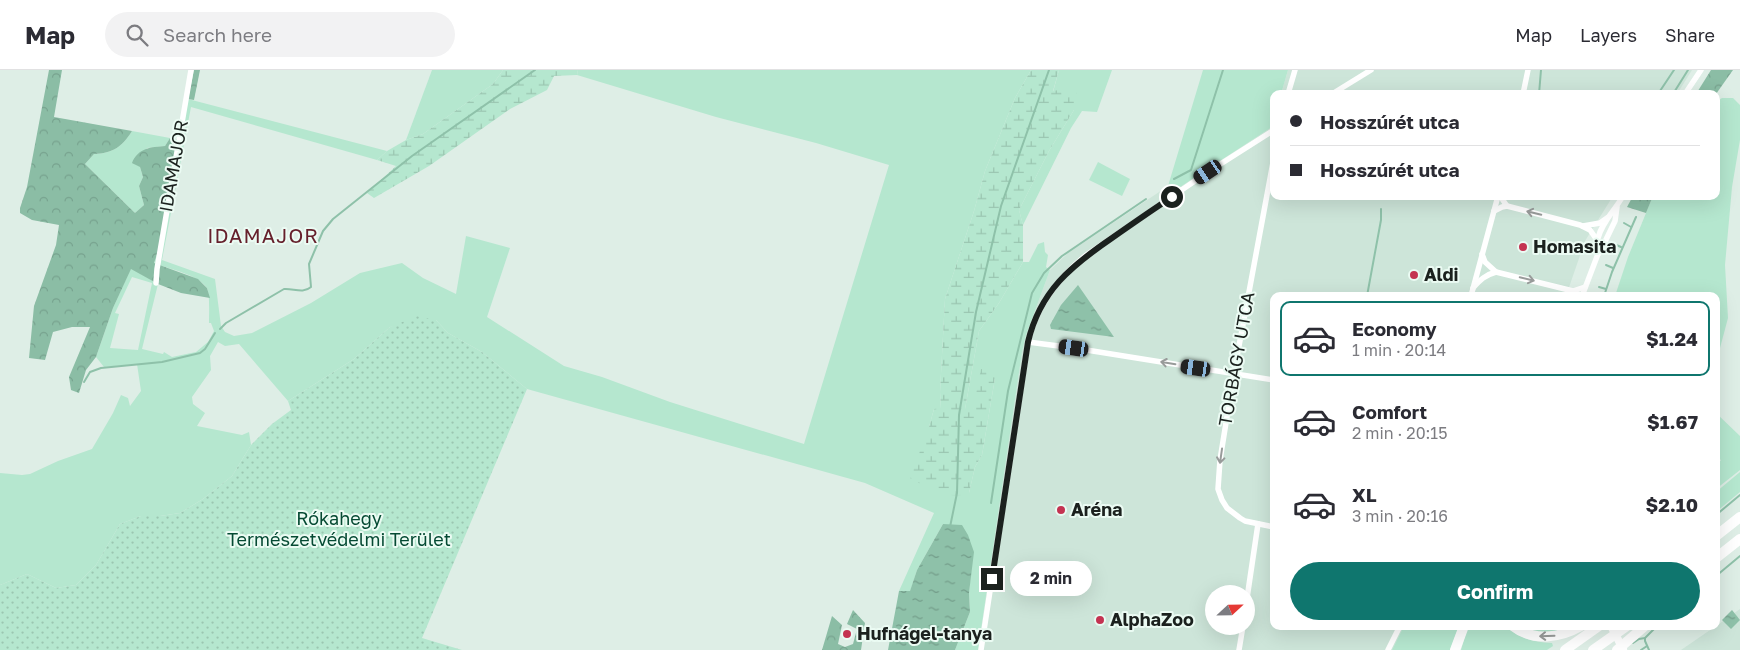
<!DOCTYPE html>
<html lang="en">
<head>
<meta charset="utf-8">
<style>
	:root { --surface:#fff; --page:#f2f2f3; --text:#2b2b33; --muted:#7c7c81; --line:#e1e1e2; --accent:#0f766e }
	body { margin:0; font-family:"Golos Text",sans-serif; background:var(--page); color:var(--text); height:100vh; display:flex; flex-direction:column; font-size:19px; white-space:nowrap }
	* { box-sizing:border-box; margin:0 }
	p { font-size:16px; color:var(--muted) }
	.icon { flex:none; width:28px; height:28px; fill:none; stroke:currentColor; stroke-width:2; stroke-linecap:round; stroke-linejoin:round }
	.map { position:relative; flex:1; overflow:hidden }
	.panel { position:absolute; left:1270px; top:222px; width:450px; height:338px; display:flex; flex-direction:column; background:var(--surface); border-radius:10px; box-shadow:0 5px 20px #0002 }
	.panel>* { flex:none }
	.guide { position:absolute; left:1270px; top:20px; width:450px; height:110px; border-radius:10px; box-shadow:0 5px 20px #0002; display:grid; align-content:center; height:110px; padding:0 20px; background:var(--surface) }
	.needle { width:32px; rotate:68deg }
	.tools { position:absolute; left:1205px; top:515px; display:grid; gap:10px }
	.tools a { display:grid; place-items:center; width:50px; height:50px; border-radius:50%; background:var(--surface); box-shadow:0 5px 20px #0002; font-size:25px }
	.end { position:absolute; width:22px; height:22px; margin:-11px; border:6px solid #1b211e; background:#fff; box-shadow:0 0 0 2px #fff }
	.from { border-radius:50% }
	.bubble { position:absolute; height:35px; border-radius:18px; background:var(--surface); box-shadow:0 5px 20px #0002; font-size:16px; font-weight:700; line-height:35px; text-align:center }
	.car { position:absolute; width:15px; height:30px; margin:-15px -8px; border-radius:6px; box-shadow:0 0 4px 1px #0007; background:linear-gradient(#222 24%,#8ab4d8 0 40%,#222 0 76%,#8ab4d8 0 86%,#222 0) }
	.guide b { display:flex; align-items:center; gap:18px; height:48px; font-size:19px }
	.guide b+b { border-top:1px solid var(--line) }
	.guide i { width:12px; height:12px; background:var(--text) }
	ul { padding:9px 0 0; list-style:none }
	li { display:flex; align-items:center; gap:15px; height:75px; margin:0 10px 8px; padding:0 10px; border:2px solid transparent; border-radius:10px }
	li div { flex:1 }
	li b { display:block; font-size:19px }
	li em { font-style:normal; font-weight:700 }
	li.current { border-color:var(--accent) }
	li>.icon { width:45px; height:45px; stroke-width:1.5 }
	.button { display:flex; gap:10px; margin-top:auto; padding:10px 20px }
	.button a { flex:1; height:58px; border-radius:30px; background:var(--accent); color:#fff; font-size:20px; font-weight:700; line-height:58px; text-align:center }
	header { display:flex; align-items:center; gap:30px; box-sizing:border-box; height:70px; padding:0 25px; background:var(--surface); border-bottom:1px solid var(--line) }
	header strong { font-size:24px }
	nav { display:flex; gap:28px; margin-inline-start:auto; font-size:18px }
	.search { width:350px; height:45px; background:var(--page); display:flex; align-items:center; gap:12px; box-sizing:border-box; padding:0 18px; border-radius:28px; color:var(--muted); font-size:19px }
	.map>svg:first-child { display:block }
</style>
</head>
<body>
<header>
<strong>Map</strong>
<div class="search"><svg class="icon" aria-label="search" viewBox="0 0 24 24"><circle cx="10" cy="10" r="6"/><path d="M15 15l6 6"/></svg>Search here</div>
<nav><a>Map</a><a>Layers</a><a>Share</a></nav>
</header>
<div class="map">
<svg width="1740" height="580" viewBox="0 0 1740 580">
	<defs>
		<pattern id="forest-crowns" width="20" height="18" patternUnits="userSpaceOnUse" patternTransform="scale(1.25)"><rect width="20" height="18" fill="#8bbda5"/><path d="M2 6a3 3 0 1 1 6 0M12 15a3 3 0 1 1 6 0" fill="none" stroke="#77a28e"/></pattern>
		<pattern id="wetland-marsh" width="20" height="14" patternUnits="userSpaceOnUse" patternTransform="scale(1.25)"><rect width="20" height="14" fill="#b5e7cf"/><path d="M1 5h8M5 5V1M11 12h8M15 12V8" fill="none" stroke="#9bc6b1"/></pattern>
		<pattern id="park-dots" width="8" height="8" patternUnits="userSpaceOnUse" patternTransform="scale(1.25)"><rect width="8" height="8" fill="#b5e7cf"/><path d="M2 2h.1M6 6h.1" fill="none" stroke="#9bc6b1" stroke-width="1.8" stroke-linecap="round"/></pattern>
		<pattern id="water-ripples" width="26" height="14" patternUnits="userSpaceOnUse" patternTransform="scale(1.25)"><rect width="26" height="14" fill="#8ec1a9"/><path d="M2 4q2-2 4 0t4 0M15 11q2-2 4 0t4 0" fill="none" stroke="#739c89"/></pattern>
	</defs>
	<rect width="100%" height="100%" fill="#deeee6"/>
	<g fill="#cde5d9" fill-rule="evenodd">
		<path d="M1288 0H1692L1677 24H1281Z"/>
		<path d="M1274 49V126H1613L1585 171 1566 226H1274V556H1404L1392 580H978L1022 282 1026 265 1050 200 1068 183 1168 116 1174 121 1272 57ZM1214 524H1246V556H1214Z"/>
		<path d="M1740 539V580H1681L1716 556Z"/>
	</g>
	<g fill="#b5e7cf" fill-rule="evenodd">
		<path d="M432 0H503L493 14 423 64 406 70Z"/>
		<path d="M578 0H1031L1015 28 985 101 974 141 945 229 940 322 941 339H934L929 357 969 423 975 397 982 385 995 308 973 339H965L979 261 999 233 1023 192H1029L1038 174 1044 172 1045 182 1048 185 1046 197 1050 200 1026 265 1022 282 978 580H955L970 542 969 523 973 482 943 454 917 500 910 522 899 521 934 443 865 413 527 319 482 282 448 263 436 250 390 257 354 289 288 331 239 274 225 276 218 272 210 286 211 300 192 327 193 334 205 343 197 356 242 365 249 362 251 375 232 406 203 429 180 443 160 446H141L120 454 96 495 76 515 56 518 27 504 0 515V403L22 405 30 404 58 391 92 379 113 343 121 325 128 328 130 336 141 321 137 294 104 297 96 287 113 238 131 198 158 214 142 279 163 284 164 282 172 287 196 282 208 272 214 261 211 253H209C209 244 210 224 207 218 199 205 168 198 154 194L188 29 387 81 377 90 191 37 162 190 215 209 221 256 225 262 234 266 252 263 311 233 360 203 402 193 423 208 456 224 466 166 510 178 487 247 564 296 602 307 670 332 804 374 889 95 816 73 716 47 577 5ZM132 207 152 213 138 280 110 278 119 244 115 243Z"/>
		<path d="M1059 0H1112L1097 42 1082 41 1071 58 1023 155 1019 140 1049 81 1074 40 1053 22Z"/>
		<path d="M1203 0H1288L1281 24H1274V49L1272 57 1174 121 1168 116Z"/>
		<path d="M1722 28H1733L1740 35V70L1732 117 1725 195 1728 248 1716 293V226H1615L1628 187 1653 126H1716V32Z"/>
		<path d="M132 61 170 68 165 76 147 78 140 97 143 107 139 116 144 135 135 143 85 94 94 84C113 83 122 77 132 61Z"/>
		<path d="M1098 92 1130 109 1122 126 1089 110Z"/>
		<path d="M1716 343 1740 366V400L1716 419V396L1721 390 1716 387Z"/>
		<path d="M1740 402V422L1716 442V422Z"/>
		<path d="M1404 556H1459L1450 580H1392Z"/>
		<path d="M1468 556H1505C1519 568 1533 572 1552 573L1553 576 1547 580H1461Z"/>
		<path d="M1520 556H1569C1547 566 1543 565 1520 556Z"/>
	</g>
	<g fill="url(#forest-crowns)">
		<path d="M49 0H62L54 47 132 61C122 77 113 83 94 84L85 94 135 143 144 135 139 116 143 107 140 97 132 93C138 78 151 77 165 76L170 68 177 69 159 178 154 193 198 209 207 218 210 228 181 223 158 214 131 199 113 238 96 287 86 300 79 323 71 320 69 307 90 257H72L53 262 45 290 29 288 34 236 56 175 59 155 32 150 20 143V138L27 117Z"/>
		<path d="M194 0H200L194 30 188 29Z"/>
		<path d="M1711 0H1733L1716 24H1696Z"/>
		<path d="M1633 126H1653L1646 143 1627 137Z"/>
		<path d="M853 540 865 553 861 580H822L832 546 842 555 838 574 845 577 853 574 857 559 847 554Z"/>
	</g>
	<g fill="url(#wetland-marsh)">
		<path d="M503 0H578L577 5 554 6 547 20 510 39 429 96 374 128 367 123 396 96 377 90 387 81 406 70 423 64 493 14Z"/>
		<path d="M1031 0H1059L1053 21 1077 17 1074 40 1049 81 1019 140 1023 155V192L999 233 979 261 965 339H973L981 299H991L995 308 982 385 975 397 969 423C949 431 928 418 910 408L929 357 934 339 941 338 940 322 945 229 974 141 985 101 1015 28Z"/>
	</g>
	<path fill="url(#park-dots)" d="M417 246 436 250 448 263 482 282 527 319 422 568 462 580H0V515L27 504 56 518 76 515 96 495 120 454 141 446H160L180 443 203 429 232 406 251 375 272 354 291 340 288 331 354 289 390 257Z"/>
	<g fill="url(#water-ripples)">
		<path d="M1078 215 1114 267 1051 259 1050 255 1061 235Z"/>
		<path d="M943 454 962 455 968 465 974 482 969 523 970 542 955 580H888L899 521H910L917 500Z"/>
		<path d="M1732 540 1740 550 1731 559 1722 550Z"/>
	</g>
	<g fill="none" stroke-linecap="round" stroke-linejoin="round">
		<g stroke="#8ec1a9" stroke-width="2">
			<path d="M1539 24 1541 0"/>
			<path d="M1658 24 1674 0"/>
			<path d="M1673 24 1688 0"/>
			<path d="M1174 109 1191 100 1223 0"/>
			<path d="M1624 153 1631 157"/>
			<path d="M1614 174 1621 177"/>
			<path d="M1606 195 1613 198"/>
			<path d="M1599 217 1606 219"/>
			<path d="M1367 226 1381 150V139"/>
			<path d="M1604 226 1612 202 1636 147"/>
			<path d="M220 259 226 253 284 219C293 218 303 224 311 217L309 194 323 161 333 149 412 86 535 0"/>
			<path d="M84 312 90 302 101 298 162 292 200 283 205 279 215 263"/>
			<path d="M991 433 1008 321 1032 223 1044 203 1062 186 1146 129"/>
			<path d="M1716 445 1740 425"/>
			<path d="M950 457 957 423 959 345 976 242 1001 136 1049 0"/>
			<path d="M1716 506 1740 486"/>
			<path d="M1645 568V571L1649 580"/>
			<path d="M1633 573 1639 569 1645 568 1657 556"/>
			<path d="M1641 580 1647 576"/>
		</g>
		<g stroke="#fff" stroke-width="5.5">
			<path d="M1288 24 1295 0"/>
			<path d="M1332 24 1371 0"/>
			<path d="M1523 24 1528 0"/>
			<path d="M1685 24 1701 0"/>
			<path d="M1274 87 1234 303 1220 390 1218 419 1222 430 1227 438 1240 448 1245 451 1274 457"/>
			<path d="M1500 126 1507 136"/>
			<path d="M1494 141 1502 137 1507 136 1580 155 1590 160 1597 170"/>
			<path d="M1583 156 1600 153 1607 148"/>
			<path d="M1482 184 1485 192 1496 202"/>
			<path d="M1598 184C1598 179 1597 173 1598 168 1602 152 1615 140 1623 126"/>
			<path d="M156 213 157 199 191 0"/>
			<path d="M1473 218C1480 210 1485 205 1496 202L1573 221 1585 217"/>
			<path d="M1471 226 1498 126"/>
			<path d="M1582 226 1598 184 1601 180 1615 151 1617 137"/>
			<path d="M1028 272 1074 278 1274 310"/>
			<path d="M1246 535 1258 454"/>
			<path d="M981 580 1028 272C1036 237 1057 209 1085 186L1208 102 1274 60"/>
			<path d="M1239 580 1243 556"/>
			<path d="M1388 580 1400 556"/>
		</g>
		<path stroke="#fff" stroke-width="8" d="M1611 556 1623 579"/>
		<g stroke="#fff" stroke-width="10">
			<path d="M1716 466 1740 447"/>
			<path d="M1716 488 1740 469"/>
			<path d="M1513 556C1533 572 1560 568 1581 556"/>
			<path d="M1455 580 1464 556"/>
			<path d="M1565 580 1599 556"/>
			<path d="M1593 580 1627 556"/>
			<path d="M1617 580 1645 556"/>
		</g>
	</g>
	<defs><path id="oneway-shaft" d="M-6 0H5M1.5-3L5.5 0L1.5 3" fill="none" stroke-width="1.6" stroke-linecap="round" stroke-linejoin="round" transform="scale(1.25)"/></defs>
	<g stroke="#989b9a">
		<use href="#oneway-shaft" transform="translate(1534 143) rotate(-166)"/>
		<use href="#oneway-shaft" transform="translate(1527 209) rotate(14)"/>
		<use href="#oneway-shaft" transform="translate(1168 293) rotate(-171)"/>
		<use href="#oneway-shaft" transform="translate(1221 386) rotate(98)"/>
		<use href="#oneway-shaft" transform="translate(1547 566) rotate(178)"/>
	</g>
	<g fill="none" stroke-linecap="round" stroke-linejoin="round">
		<path stroke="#1b211e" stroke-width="6" d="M992 509 1028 272C1040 221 1071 196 1112 168 1132 154 1152 140 1172 127"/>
	</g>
	<g fill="#c43351" stroke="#ebfbf3" stroke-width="2">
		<circle cx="1523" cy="177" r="5"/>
		<circle cx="1414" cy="205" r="5"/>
		<circle cx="1061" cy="440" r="5"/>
		<circle cx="1100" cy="550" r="5"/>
		<circle cx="847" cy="564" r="5"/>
	</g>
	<g text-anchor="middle" stroke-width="4" stroke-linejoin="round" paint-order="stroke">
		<g font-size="18" fill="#1b211e" stroke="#ebfbf3">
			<text transform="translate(174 96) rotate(-80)" y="6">IDAMAJOR</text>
			<text transform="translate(1237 289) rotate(-80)" y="6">TORBÁGY UTCA</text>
		</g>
		<g font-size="18" font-weight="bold" fill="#1b211e" stroke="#ebfbf3" text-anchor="start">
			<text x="1533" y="183">Homasita</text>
			<text x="1424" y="211">Aldi</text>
			<text x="1071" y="446">Aréna</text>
			<text x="1110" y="556">AlphaZoo</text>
			<text x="857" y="570">Hufnágel-tanya</text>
		</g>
		<g font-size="18" fill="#054a33" stroke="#ebfbf3">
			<text x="339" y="455">Rókahegy<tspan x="339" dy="21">Természetvédelmi Terület</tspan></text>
		</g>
		<g font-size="20" letter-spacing="1" fill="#66202c" stroke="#ebfbf3">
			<text x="263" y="173">IDAMAJOR</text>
		</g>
	</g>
</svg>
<div class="tools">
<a><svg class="needle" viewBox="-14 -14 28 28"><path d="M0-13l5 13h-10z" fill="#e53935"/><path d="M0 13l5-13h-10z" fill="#7c7c81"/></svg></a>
</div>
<i class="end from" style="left:1172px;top:127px"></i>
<i class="end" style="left:992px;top:509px"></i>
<div class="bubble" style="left:1010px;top:491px;width:82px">2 min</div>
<i class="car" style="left:1208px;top:102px;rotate:236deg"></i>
<i class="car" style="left:1074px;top:278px;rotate:278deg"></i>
<i class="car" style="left:1196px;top:298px;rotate:278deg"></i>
<div class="guide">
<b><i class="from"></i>Hosszúrét utca</b>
<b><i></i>Hosszúrét utca</b>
</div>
<section class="panel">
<ul>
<li class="current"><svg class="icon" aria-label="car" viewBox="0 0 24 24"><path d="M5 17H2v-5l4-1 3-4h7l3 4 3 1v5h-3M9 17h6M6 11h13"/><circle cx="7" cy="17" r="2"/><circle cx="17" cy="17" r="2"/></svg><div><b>Economy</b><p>1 min · 20:14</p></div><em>$1.24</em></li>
<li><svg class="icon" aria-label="car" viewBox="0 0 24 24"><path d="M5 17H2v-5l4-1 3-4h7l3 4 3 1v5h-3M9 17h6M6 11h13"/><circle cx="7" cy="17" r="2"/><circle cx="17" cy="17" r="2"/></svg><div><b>Comfort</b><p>2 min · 20:15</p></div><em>$1.67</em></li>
<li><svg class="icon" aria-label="car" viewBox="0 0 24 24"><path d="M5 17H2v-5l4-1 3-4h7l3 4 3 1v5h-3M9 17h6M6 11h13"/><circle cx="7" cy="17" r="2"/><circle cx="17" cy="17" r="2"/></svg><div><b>XL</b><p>3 min · 20:16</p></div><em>$2.10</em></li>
</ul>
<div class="button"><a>Confirm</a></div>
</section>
</div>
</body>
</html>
